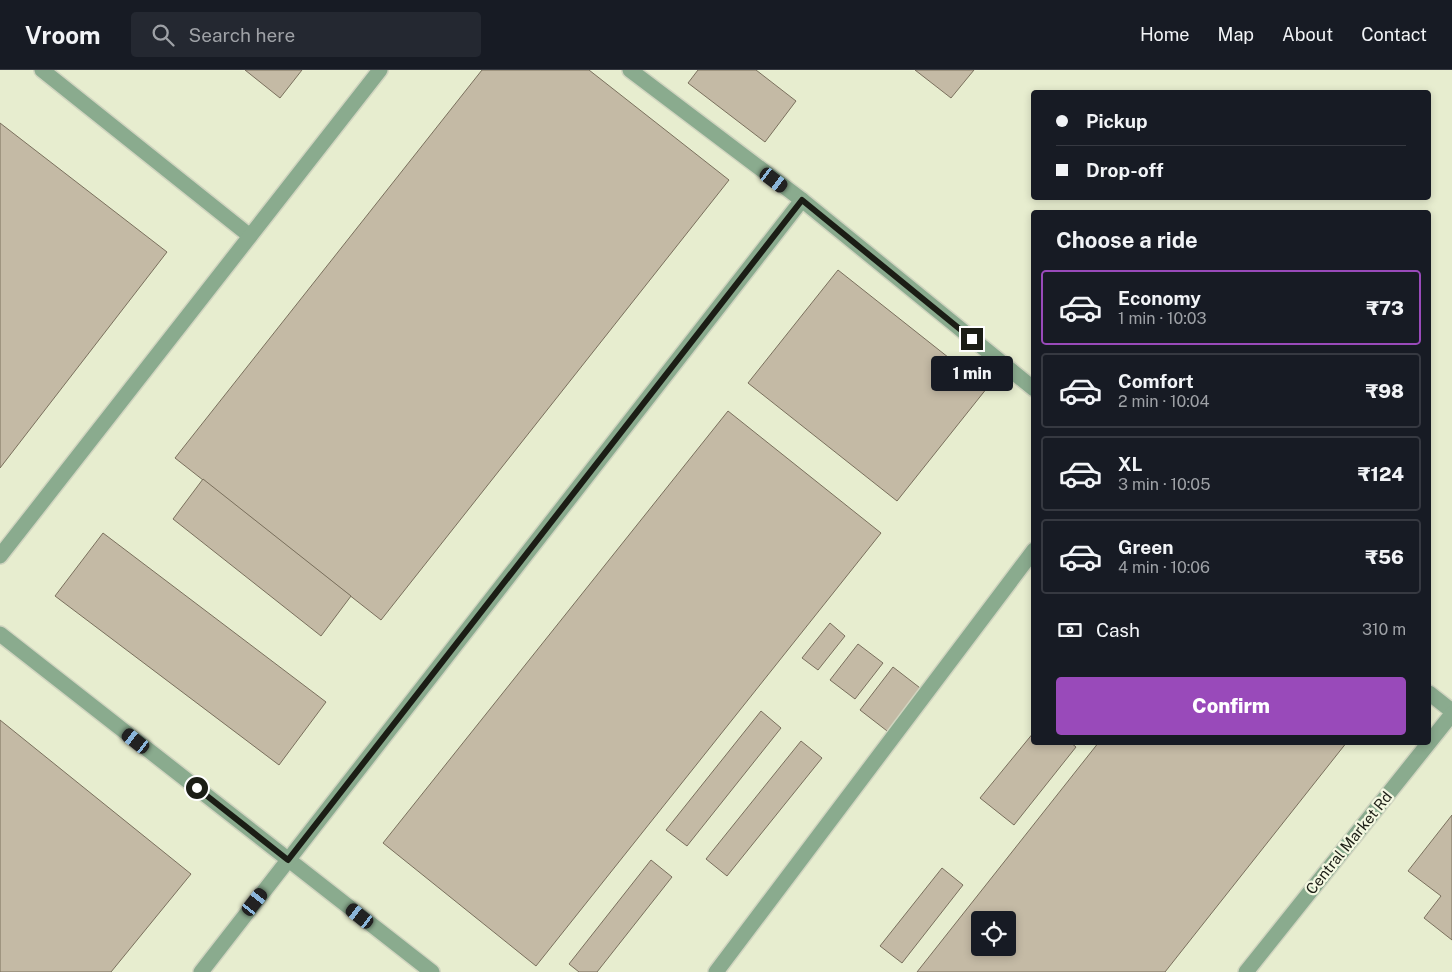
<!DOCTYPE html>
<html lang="en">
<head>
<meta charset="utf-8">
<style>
	:root { --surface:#171b24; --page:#242831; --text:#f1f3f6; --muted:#9ea1a6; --line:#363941; --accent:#994aba }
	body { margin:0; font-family:"Public Sans",sans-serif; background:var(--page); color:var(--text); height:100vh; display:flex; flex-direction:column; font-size:19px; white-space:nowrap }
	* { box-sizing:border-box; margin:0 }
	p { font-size:16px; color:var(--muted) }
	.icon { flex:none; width:28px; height:28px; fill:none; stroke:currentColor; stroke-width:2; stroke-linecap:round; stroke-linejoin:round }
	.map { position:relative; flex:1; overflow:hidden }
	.side { position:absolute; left:1031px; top:140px; width:400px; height:535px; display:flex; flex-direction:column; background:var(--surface); border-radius:5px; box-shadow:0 2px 8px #0003 }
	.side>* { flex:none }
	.top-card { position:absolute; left:1031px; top:20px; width:400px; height:110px; border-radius:5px; box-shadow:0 2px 8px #0003; display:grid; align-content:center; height:110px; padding:0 25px; background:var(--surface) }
	.buttons { position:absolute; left:971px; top:841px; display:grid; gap:10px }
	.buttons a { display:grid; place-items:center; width:45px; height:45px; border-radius:5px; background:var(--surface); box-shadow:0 2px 8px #0003; font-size:25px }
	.end { position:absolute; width:22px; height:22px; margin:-11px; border:6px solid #1b1d15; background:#fff; box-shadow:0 0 0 2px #fff }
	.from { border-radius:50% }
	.bubble { position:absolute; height:35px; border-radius:5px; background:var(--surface); box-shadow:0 2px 8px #0003; font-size:16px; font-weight:800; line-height:35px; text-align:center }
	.car { position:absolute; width:15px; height:30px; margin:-15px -8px; border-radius:6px; box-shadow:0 0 4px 1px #0007; background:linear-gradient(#222 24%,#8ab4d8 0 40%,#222 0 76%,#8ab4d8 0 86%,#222 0) }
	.top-card b { display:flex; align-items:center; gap:18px; height:48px; font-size:19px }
	.top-card b+b { border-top:1px solid var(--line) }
	.top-card i { width:12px; height:12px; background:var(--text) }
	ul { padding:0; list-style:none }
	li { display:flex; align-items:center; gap:15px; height:75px; margin:0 10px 8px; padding:0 15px; border:2px solid var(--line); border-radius:5px }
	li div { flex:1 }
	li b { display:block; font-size:19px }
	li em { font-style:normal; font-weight:800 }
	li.selected { border-color:var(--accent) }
	li>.icon { width:45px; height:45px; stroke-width:1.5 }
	h2 { padding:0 25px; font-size:22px; line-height:60px }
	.pay { display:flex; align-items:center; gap:12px; height:55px; padding:0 25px; font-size:19px }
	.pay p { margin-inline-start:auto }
	.button { display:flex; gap:10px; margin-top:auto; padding:10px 25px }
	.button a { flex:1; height:58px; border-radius:5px; background:var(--accent); color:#fff; font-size:20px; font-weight:800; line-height:58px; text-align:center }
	header { display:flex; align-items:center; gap:30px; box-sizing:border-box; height:70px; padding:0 25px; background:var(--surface); border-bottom:1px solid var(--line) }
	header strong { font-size:24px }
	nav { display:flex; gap:28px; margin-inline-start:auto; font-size:18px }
	.search { width:350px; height:45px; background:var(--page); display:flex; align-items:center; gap:12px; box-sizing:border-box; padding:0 18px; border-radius:5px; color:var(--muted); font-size:19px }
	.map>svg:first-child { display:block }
</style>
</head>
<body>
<header>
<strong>Vroom</strong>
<div class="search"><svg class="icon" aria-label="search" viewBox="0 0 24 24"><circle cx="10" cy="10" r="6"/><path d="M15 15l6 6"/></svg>Search here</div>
<nav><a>Home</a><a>Map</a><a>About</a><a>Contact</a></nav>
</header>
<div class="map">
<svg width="1452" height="902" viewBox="0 0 1452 902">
	<rect width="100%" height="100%" fill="#f4f8e1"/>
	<path fill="#e7edcf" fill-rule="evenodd" d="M0 0H1452V902H0ZM1034 22H1429V128H1034ZM1034 142H1429V672H1034ZM980 850H1008V878H980Z"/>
	<g fill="#c4baa5" stroke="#7a705d" fill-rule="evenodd">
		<path d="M245 0H302L280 28Z"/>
		<path d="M482 0H589L729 110 381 550 175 388Z"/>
		<path d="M698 0H756L796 31 765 72 688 13Z"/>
		<path d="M915 0H974L951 28Z"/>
		<path d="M0 53 167 182 0 398Z"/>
		<path d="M838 200 987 318 897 431 748 313Z"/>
		<path d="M728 341 881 463 536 896 383 773Z"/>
		<path d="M203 409 351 526 321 566 173 449Z"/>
		<path d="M103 463 326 632 279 695 55 526Z"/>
		<path d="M830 553 845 566 818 600 802 588Z"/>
		<path d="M858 574 883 593 855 629 830 610Z"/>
		<path d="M893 597 924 621 891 664 860 640Z"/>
		<path d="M761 641 781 658 687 776 666 760Z"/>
		<path d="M0 650 191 804 111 902H0Z"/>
		<path d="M1034 662V672H1070L1076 677 1014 755 980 728Z"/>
		<path d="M801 671 822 688 727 806 706 789Z"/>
		<path d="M1099 672H1347L1165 902H917ZM980 850H1008V878H980Z"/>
		<path d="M1452 745V870L1424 848 1441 826 1408 801Z"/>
		<path d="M651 790 672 807 597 902H579L569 894Z"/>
		<path d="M942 798 963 815 902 893 880 876Z"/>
	</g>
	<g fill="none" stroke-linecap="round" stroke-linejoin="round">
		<g stroke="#d1d5c0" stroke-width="18">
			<g id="minor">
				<path d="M42 0 250 166"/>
				<path d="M630 0 802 130 1034 319"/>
				<path d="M0 486 380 0"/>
				<path d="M0 564 432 902"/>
				<path d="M1429 623 1452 641"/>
				<path d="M201 902 802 130"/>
				<path d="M716 902 1034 480"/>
				<path d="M1246 902 1452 644"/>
			</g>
		</g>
		<use href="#minor" stroke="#8aab8e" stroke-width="15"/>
	</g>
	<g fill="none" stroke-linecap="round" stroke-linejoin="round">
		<path stroke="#1b1d15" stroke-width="6" d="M197 718 288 790 802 130 972 269"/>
	</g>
	<g text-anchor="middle" stroke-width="4.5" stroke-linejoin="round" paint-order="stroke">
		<g font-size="15" fill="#1b1d15" stroke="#f4f8e1">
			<text transform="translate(1349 773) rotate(-51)" y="5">Central Market Rd</text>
		</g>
	</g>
</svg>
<div class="buttons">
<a><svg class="icon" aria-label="locate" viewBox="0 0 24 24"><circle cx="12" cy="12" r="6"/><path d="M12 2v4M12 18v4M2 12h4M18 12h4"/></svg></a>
</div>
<i class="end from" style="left:197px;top:718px"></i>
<i class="end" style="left:972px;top:269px"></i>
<div class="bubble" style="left:931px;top:286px;width:82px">1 min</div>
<i class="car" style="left:774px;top:110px;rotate:127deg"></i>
<i class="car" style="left:136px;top:671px;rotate:308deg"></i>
<i class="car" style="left:255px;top:832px;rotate:38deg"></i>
<i class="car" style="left:360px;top:846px;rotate:308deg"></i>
<div class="top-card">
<b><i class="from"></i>Pickup</b>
<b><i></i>Drop-off</b>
</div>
<section class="side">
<h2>Choose a ride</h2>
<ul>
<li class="selected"><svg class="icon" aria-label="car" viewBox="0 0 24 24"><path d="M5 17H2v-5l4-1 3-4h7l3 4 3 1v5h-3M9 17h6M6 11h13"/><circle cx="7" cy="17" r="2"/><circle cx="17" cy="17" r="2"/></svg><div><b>Economy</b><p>1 min · 10:03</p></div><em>₹73</em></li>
<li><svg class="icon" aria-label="car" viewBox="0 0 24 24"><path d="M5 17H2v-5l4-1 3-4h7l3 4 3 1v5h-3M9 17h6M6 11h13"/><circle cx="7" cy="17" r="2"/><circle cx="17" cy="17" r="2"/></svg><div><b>Comfort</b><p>2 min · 10:04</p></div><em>₹98</em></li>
<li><svg class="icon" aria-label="car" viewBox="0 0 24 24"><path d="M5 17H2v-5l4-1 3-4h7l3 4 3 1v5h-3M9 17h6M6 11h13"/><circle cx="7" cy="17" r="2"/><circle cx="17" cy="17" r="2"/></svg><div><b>XL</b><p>3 min · 10:05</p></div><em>₹124</em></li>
<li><svg class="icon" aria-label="car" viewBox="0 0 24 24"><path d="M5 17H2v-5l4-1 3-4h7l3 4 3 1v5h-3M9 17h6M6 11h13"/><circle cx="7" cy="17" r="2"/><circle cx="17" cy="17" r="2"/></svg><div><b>Green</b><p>4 min · 10:06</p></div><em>₹56</em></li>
</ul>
<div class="pay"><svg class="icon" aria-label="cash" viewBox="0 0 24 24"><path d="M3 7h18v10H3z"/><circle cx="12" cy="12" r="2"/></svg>Cash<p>310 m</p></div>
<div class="button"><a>Confirm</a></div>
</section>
</div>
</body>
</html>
